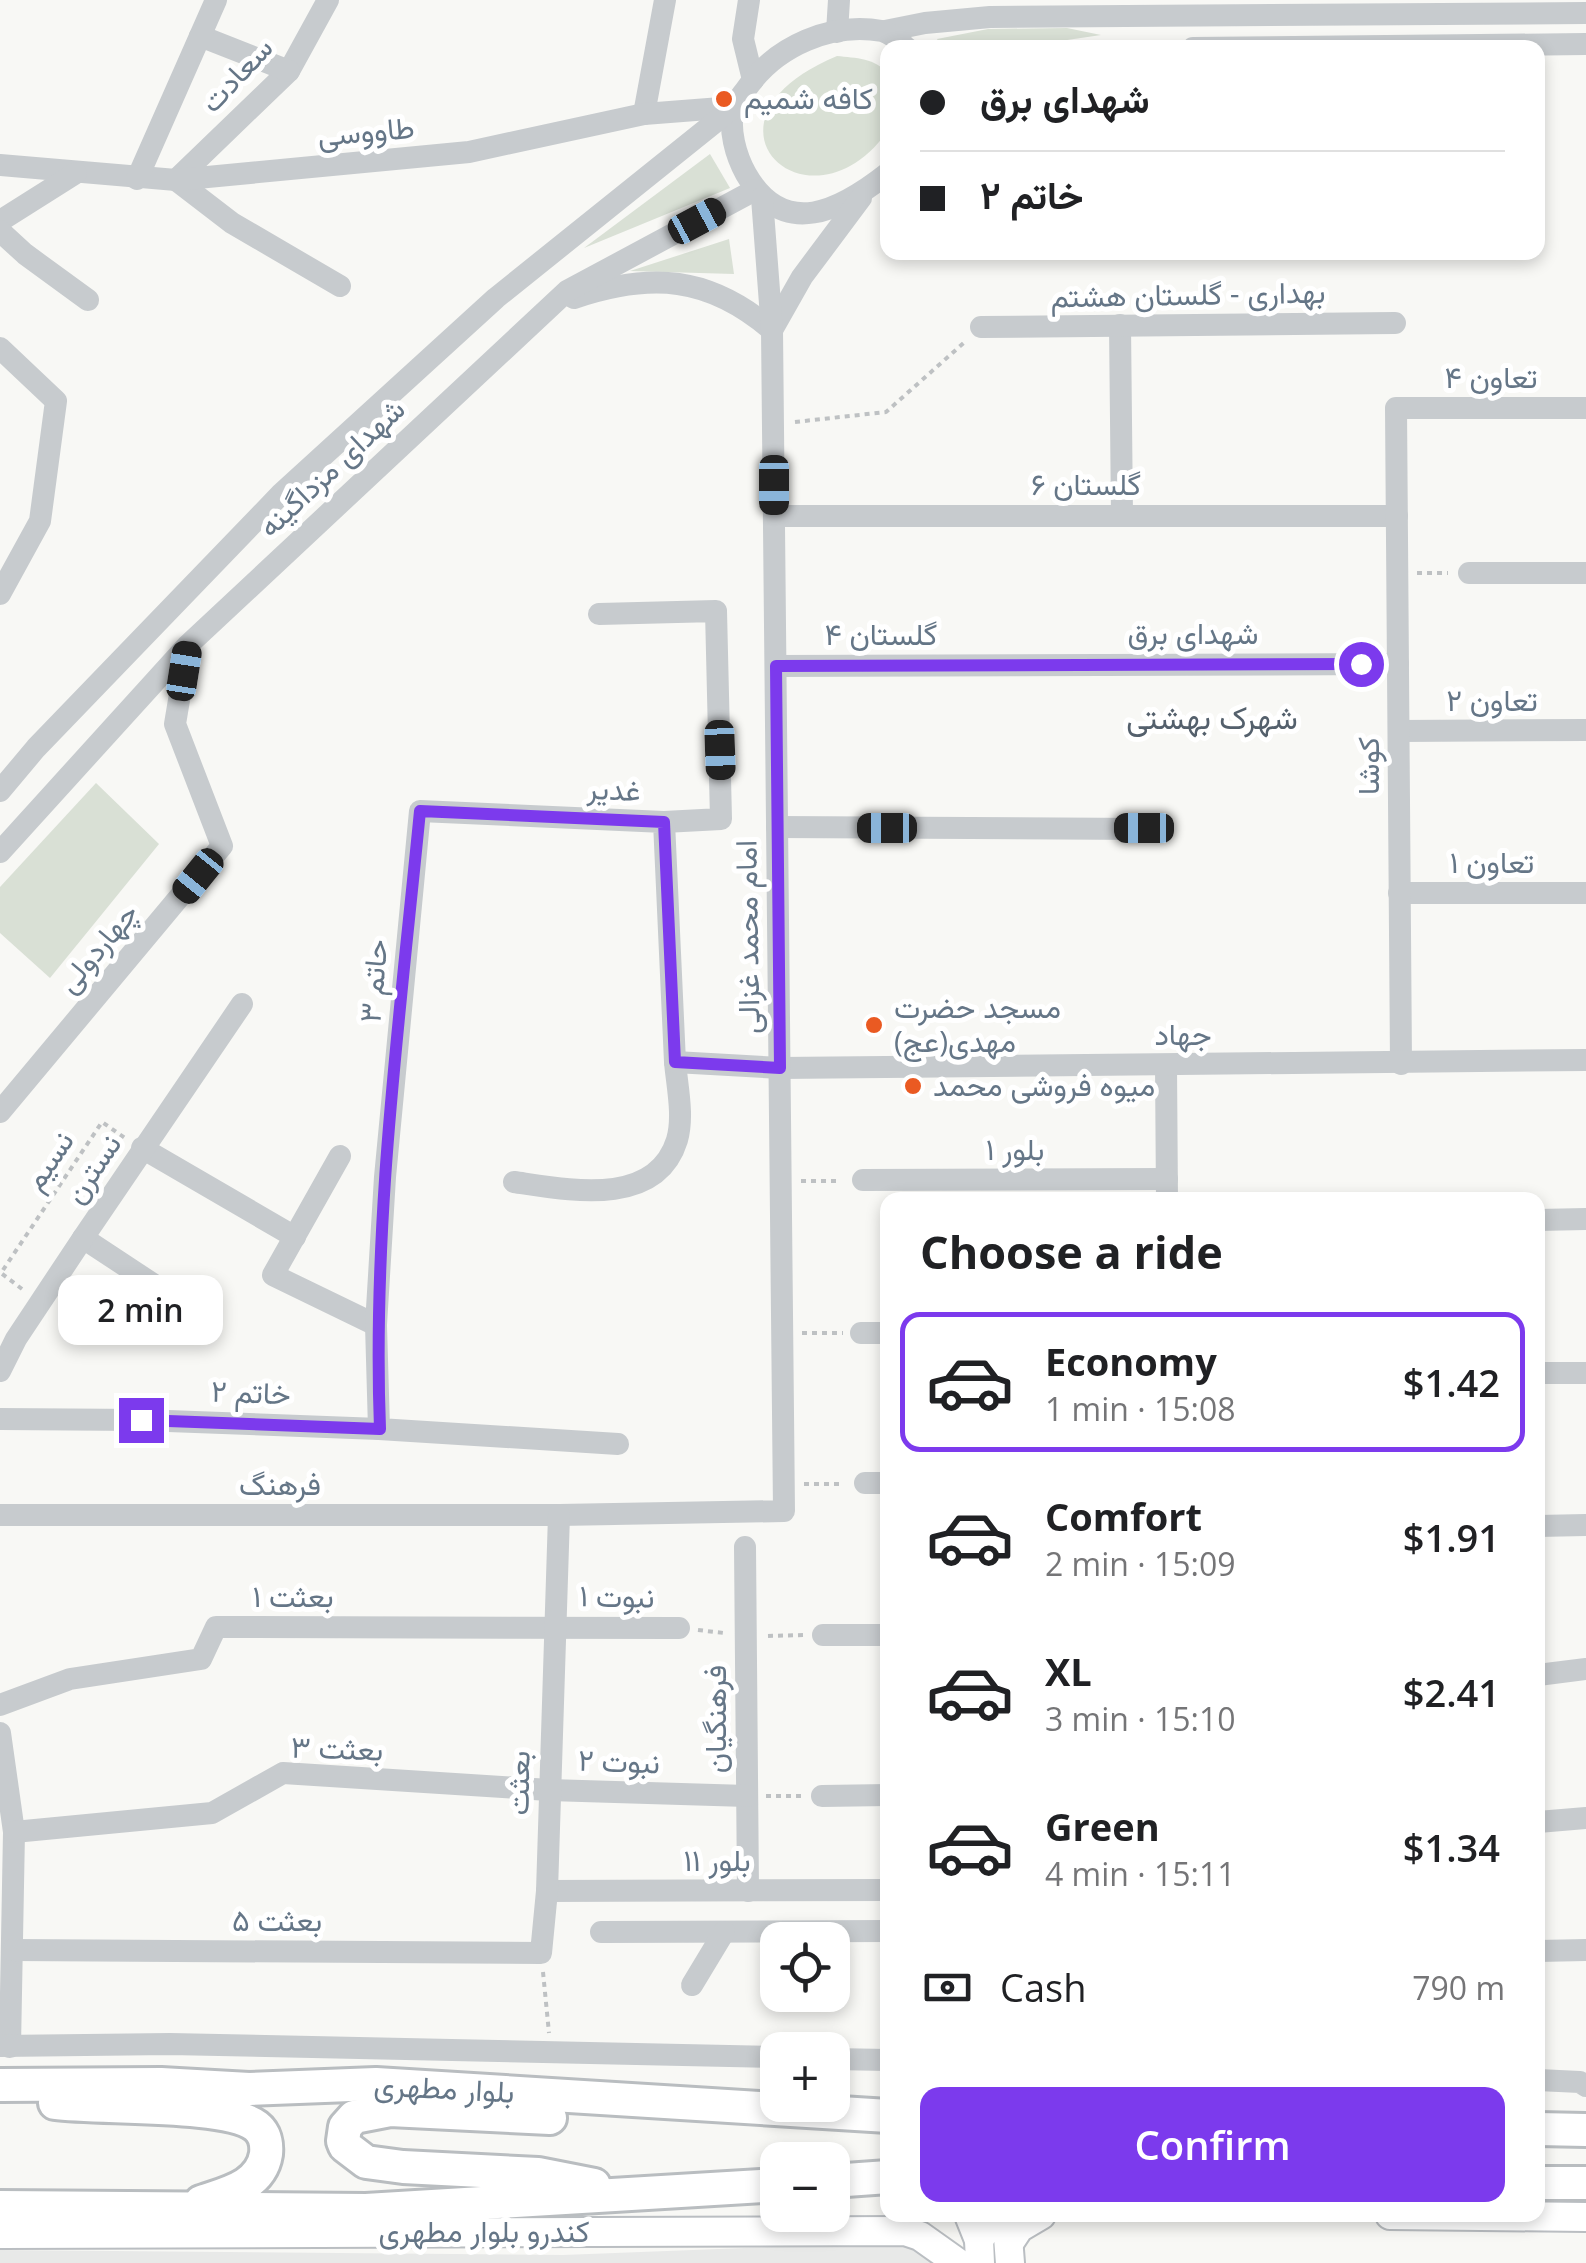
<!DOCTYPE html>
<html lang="en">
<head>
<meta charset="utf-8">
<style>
	:root { --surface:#fff; --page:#f2f2f2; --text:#202124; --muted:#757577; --line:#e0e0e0; --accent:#7c3aed }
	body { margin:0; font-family:"Open Sans",Vazirmatn,sans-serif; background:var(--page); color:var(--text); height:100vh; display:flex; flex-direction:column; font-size:38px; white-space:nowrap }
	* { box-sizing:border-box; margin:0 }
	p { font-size:32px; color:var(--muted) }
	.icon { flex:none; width:55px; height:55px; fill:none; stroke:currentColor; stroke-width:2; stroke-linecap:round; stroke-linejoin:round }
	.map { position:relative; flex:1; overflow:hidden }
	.sheet { position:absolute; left:880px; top:1192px; width:665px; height:1030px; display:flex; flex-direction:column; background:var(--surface); border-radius:20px; box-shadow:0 5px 15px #0003 }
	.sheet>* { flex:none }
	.top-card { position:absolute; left:880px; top:40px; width:665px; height:220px; border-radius:20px; box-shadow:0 5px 15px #0003; display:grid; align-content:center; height:220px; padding:0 40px; background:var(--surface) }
	.tools { position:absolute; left:760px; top:1922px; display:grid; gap:20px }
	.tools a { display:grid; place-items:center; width:90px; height:90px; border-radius:20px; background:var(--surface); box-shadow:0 5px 15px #0003; font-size:50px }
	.end { position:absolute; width:45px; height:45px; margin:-22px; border:12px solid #7c3aed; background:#fff; box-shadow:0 0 0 5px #fff }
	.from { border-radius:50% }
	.bubble { position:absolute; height:70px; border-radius:20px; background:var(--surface); box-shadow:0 5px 15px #0003; font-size:32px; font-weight:600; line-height:70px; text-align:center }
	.car { position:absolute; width:30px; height:60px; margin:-30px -15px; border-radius:12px; box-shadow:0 0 8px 2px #0007; background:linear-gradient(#222 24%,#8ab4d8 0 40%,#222 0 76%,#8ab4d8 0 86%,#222 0) }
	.top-card b { display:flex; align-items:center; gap:35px; height:95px; font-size:38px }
	.top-card b+b { border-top:2px solid var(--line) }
	.top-card i { width:25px; height:25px; background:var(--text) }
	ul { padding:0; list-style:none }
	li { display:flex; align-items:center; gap:30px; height:140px; margin:0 20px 15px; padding:0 20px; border:5px solid transparent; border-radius:20px }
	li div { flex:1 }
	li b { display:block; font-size:38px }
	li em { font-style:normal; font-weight:600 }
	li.current { border-color:var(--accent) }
	li>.icon { width:90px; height:90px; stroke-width:1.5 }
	h2 { padding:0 40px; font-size:45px; line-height:120px }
	.pay { display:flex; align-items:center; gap:25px; height:110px; padding:0 40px; font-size:38px }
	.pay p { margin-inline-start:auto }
	.action { display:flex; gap:20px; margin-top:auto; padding:20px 40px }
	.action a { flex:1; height:115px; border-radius:20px; background:var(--accent); color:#fff; font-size:40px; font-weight:600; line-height:115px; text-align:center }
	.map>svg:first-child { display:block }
</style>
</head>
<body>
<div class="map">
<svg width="1586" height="2263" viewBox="0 0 1586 2263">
	<rect width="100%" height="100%" fill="#f8f8f5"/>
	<path fill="#e8e9e8" d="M902 2242 944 2263H0V2250L563 2255Z"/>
	<g fill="#d9e0d5">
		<path d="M1067 28 1101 35 1020 47H941L937 39 988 29Z"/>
		<path d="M837 56C855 58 877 58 887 74V132C809 240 681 121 837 56Z"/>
		<path d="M710 154 730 188 584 248Z"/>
		<path d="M729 239 734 274 630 271Z"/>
		<path d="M96 783 159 844 50 978 0 933V887Z"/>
	</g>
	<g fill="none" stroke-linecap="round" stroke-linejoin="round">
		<g stroke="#babec2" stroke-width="32">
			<g id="major">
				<path d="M969 2215 979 2240 980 2263"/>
				<path d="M1390 2215 1586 2217"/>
				<path d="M0 2234 905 2231 920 2236 958 2263"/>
				<path d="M979 2240 988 2226 1002 2228 1008 2237 1010 2263"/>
				<path d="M1009 2243 1019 2228 1041 2215"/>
			</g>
		</g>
		<g stroke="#b9bdc0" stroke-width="38">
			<g id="highway">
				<path d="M0 2085 161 2084 249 2089 376 2084 888 2116"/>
				<path d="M55 2103C99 2109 227 2103 256 2126 265 2133 267 2144 266 2154 261 2186 227 2193 201 2202"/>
				<path d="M550 2118 390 2110 354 2117 345 2127 343 2141 345 2146 366 2162 403 2167 538 2174 594 2185"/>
				<path d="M1538 2129 1586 2130"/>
				<path d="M832 2181 888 2177"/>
				<path d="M1538 2183H1586"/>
				<path d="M0 2207 366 2210 778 2185"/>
			</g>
		</g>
		<g stroke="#bec1c3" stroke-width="4" stroke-dasharray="5 5" stroke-linecap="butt">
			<path d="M795 422 886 412 967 340"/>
			<path d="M1417 573H1448"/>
			<path d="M801 1181H841"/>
			<path d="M22 1289 1 1273 102 1122 125 1138"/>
			<path d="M802 1333H843"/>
			<path d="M804 1484H844"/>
			<path d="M698 1630 724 1633"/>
			<path d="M768 1636 804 1635"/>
			<path d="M766 1796H802"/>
			<path d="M543 1972 549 2033"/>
		</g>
		<g stroke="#c7cbce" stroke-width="22">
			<path d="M328 0 289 71 176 180 232 223 340 286"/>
			<path d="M749 0 743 39 753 80"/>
			<path d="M885 31 925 23 990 17 1586 13"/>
			<path d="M837 32 839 0"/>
			<path d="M200 36 289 71"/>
			<path d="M1193 48 1586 44"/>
			<path d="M644 114 665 0"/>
			<path d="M0 165 176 180 469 152 644 114 734 107"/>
			<path d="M888 173C841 210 784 241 746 174 736 156 728 129 734 108 736 101 743 94 747 88 776 46 831 22 882 31 891 33 900 42 907 48"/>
			<path d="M137 179 216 0"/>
			<path d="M0 221 76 173"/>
			<path d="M0 231 25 254 88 300"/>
			<path d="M574 298C651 272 709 276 772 330L802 277 861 198"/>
			<path d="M1120 325 1122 515"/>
			<path d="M981 327 1395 323"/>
			<path d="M0 348 56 401 40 521 0 594"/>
			<path d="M774 516H1397"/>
			<path d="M1469 573H1586"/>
			<path d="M599 614 716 611 721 819 664 822"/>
			<path d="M776 666 1398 664"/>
			<path d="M1399 731 1586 730"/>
			<path d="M0 791 36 748 281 494 496 298 734 107"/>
			<path d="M777 827 1144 829"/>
			<path d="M0 852 188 645 567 291 755 190"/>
			<path d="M1399 893H1586"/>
			<path d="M1401 1064 1396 408H1586"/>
			<path d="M1166 1066 1167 1200"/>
			<path d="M0 1112 222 846 175 724 188 646"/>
			<path d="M142 1148 295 1237"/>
			<path d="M340 1156 273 1275 376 1325"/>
			<path d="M863 1180 1167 1179"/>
			<path d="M514 1182C569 1190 656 1208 677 1140 684 1116 677 1086 675 1062L780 1068 1586 1060"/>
			<path d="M1538 1220 1586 1219"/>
			<path d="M83 1238 206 1319"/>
			<path d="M861 1333H888"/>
			<path d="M0 1371 16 1339 83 1238 242 1004"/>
			<path d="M1538 1373H1586"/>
			<path d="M0 1419 141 1420 379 1429"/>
			<path d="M618 1444 379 1429 376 1325 385 1177 420 811 664 822 675 1062"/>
			<path d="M865 1483H888"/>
			<path d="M0 1515H559L784 1511 772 330 762 198"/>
			<path d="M1538 1526 1586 1525"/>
			<path d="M745 1547 748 1891"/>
			<path d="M823 1635H888"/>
			<path d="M1538 1675 1586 1669"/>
			<path d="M0 1705 70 1679 201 1659 216 1627 679 1628"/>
			<path d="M0 1733 14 1832 10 2047"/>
			<path d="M822 1796 888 1795"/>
			<path d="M1538 1822 1586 1818"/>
			<path d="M14 1832 212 1813 283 1773 549 1790 747 1796"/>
			<path d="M547 1891 888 1890"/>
			<path d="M601 1932 888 1931"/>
			<path d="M13 1950 541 1953 547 1891 559 1515"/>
			<path d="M1538 1951 1586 1950"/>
			<path d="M692 1985 724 1932"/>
			<path d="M0 2046 170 2044 778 2057"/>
			<path d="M832 2059 888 2060"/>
			<path d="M1538 2080 1580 2082 1586 2086"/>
		</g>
		<use href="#major" stroke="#fff" stroke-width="28"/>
		<use href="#highway" stroke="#fff" stroke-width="32"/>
	</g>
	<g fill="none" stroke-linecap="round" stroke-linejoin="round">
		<path stroke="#7c3aed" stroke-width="12" d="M141 1420 380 1429C372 1223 400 1016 420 811L664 822 675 1062 780 1068 776 666 1361 664"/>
	</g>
	<g fill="#ea5a22" stroke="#fff" stroke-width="4">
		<circle cx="724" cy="99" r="10"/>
		<circle cx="874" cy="1025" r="10"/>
		<circle cx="913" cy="1086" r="10"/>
	</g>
	<g text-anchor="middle" stroke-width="10" stroke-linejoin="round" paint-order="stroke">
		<g font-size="30" fill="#657687" stroke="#fff">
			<text transform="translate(237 75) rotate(-47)" y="10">سعادت</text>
			<text transform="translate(366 132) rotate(-5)" y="10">طاووسی</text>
			<text transform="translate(1188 295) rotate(-1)" y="10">بهداری - گلستان هشتم</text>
			<text x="1491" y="388">تعاون ۴</text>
			<text transform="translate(332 468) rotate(-43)" y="10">شهدای مزداگینه</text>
			<text x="1086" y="495">گلستان ۶</text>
			<text x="1193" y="644">شهدای برق</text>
			<text x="881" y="645">گلستان ۴</text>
			<text x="1492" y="711">تعاون ۲</text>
			<text transform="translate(1369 766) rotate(-90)" y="10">کوشا</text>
			<text transform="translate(614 790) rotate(3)" y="10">غدیر</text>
			<text x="1492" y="873">تعاون ۱</text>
			<text transform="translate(748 937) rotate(-91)" y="10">امام محمد غزالی</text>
			<text transform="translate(98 948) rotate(-50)" y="10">چهاردولی</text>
			<text transform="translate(374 981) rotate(-85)" y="10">حاتم ۳</text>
			<text x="1183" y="1045">جهاد</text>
			<text x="1015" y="1160">بلور ۱</text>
			<text transform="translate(49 1161) rotate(-56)" y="10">نسیم</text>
			<text transform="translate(93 1169) rotate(-56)" y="10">نسترن</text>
			<text transform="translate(251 1393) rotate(2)" y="10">خاتم ۲</text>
			<text x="280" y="1495">فرهنگ</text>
			<text x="293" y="1607">بعثت ۱</text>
			<text transform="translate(617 1597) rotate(1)" y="10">نبوت ۱</text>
			<text transform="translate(716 1719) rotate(-90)" y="10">فرهنگیان</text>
			<text transform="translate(337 1749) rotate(2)" y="10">بعثت ۳</text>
			<text transform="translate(619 1762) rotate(2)" y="10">نبوت ۲</text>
			<text transform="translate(519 1783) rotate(-89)" y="10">بعثت</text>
			<text x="717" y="1871">بلور ۱۱</text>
			<text x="277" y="1931">بعثت ۵</text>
			<text transform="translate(444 2089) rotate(3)" y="10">بلوار مطهری</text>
			<text x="484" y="2242">کندرو بلوار مطهری</text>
		</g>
		<g font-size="30" fill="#657687" stroke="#fff" text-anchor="start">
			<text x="744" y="109">کافه شمیم</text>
			<text x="894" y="1018">مسجد حضرت<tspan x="894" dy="34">مهدی(عج)</tspan></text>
			<text x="933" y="1096">میوه فروشی محمد</text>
		</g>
		<g font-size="32" fill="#54606c" stroke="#fff">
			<text x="1212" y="729">شهرک بهشتی</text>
		</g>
	</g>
</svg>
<div class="tools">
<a><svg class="icon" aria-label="locate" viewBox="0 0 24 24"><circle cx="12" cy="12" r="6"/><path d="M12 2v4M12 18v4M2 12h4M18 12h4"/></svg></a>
<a>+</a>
<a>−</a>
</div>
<i class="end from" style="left:1361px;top:664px"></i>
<i class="end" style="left:141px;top:1420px"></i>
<div class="bubble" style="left:58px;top:1275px;width:165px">2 min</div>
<i class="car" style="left:697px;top:221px;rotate:62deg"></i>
<i class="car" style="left:774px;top:485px;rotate:180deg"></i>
<i class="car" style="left:184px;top:671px;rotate:9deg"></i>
<i class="car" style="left:720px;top:750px;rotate:178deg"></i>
<i class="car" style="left:887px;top:828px;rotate:270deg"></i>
<i class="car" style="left:1144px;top:828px;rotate:270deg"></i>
<i class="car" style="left:198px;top:876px;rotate:219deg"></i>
<div class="top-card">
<b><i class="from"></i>شهدای برق</b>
<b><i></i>خاتم ۲</b>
</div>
<section class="sheet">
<h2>Choose a ride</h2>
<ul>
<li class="current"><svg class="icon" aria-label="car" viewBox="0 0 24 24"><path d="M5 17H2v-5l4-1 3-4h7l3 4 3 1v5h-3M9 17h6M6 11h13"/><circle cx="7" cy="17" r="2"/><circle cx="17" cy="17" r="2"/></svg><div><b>Economy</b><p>1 min · 15:08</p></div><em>$1.42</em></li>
<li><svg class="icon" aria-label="car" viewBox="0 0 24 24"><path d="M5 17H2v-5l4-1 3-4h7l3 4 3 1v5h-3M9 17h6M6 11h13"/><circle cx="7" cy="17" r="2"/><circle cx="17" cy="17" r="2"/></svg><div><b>Comfort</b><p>2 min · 15:09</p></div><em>$1.91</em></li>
<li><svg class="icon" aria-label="car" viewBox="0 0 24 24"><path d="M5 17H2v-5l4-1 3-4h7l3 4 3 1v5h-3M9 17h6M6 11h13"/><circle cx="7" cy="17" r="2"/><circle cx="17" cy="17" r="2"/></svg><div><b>XL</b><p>3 min · 15:10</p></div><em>$2.41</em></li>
<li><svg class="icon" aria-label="car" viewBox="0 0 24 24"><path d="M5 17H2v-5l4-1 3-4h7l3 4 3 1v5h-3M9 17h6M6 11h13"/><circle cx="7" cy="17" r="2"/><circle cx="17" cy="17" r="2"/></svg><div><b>Green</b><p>4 min · 15:11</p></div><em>$1.34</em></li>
</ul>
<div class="pay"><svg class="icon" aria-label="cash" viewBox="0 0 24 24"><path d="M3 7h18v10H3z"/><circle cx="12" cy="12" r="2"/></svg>Cash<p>790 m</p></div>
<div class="action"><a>Confirm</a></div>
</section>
</div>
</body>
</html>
